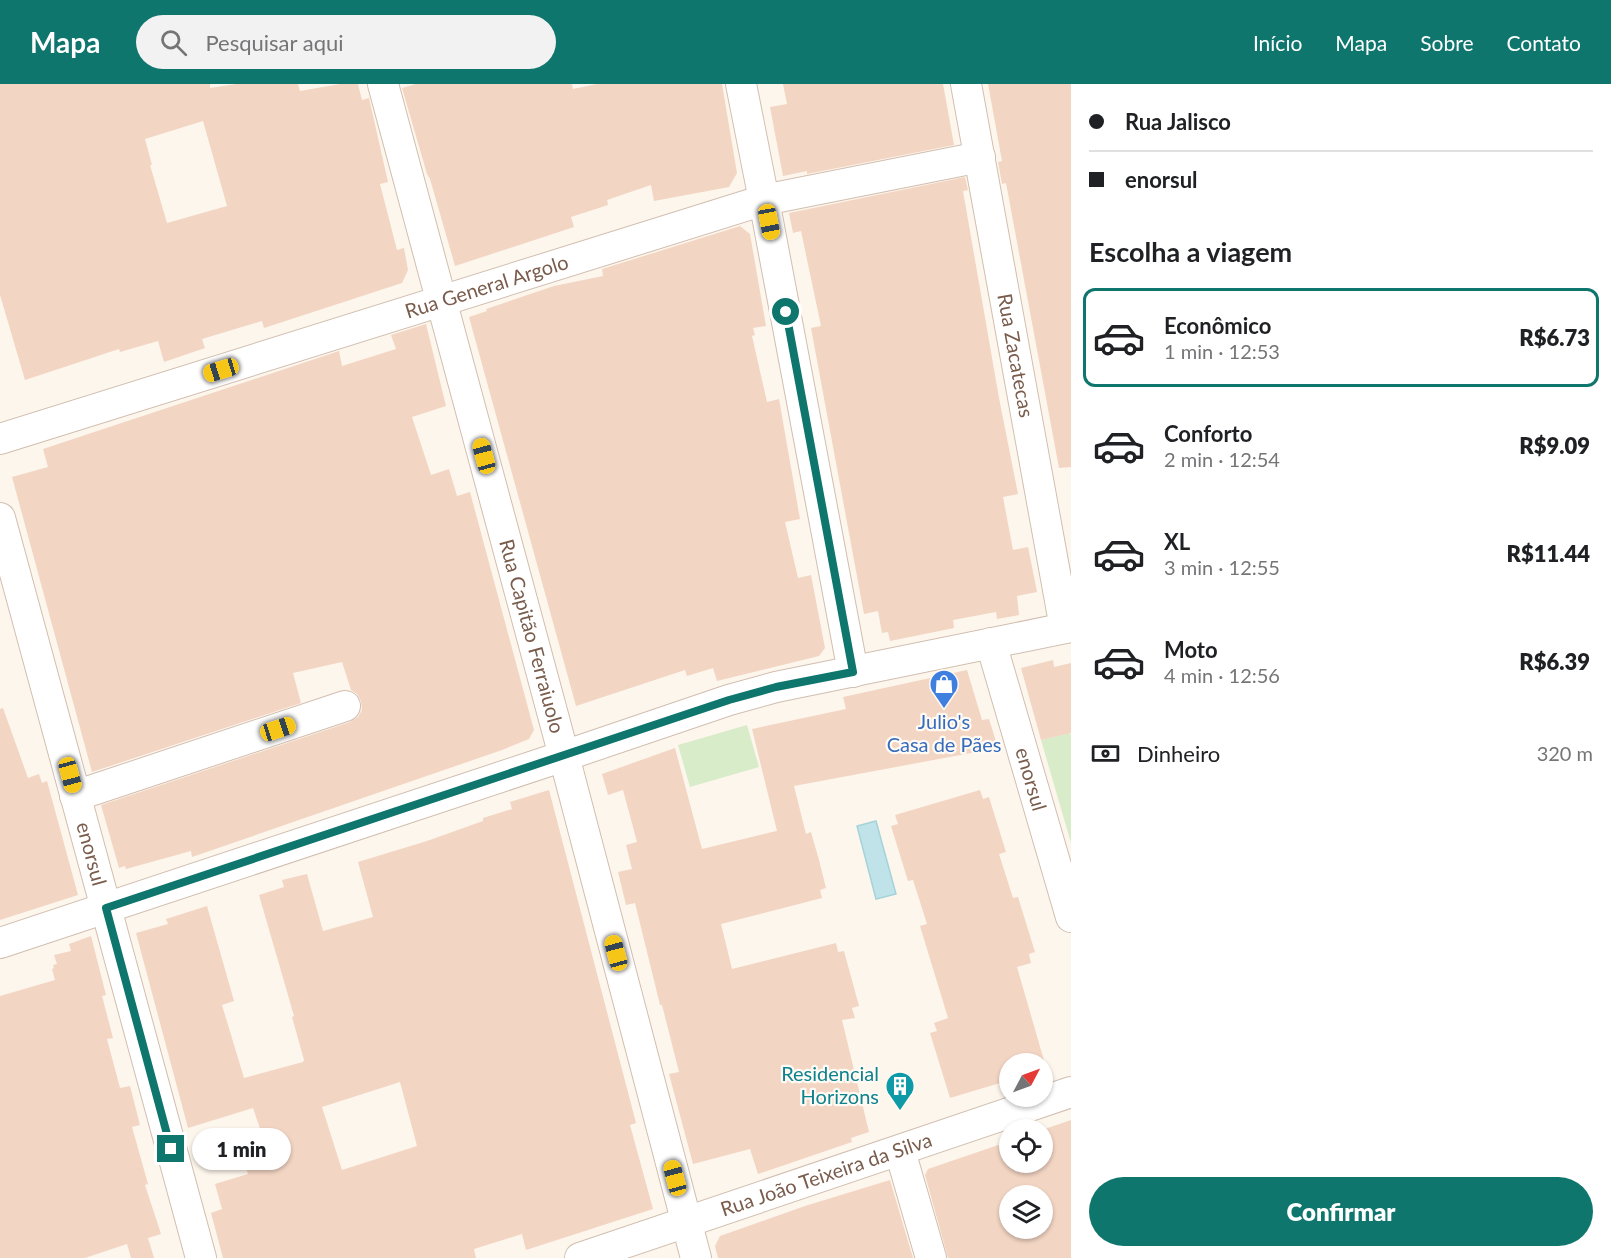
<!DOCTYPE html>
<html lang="pt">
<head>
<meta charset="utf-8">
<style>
	:root { --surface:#fff; --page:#f2f2f2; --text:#202124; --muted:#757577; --line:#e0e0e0; --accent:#0f766e }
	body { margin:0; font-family:Lato,sans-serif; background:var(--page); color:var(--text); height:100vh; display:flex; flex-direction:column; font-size:22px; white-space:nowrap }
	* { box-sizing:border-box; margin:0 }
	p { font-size:20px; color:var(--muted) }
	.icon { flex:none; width:33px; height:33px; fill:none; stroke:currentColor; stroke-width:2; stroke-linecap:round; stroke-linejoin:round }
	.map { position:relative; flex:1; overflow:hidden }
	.sheet { display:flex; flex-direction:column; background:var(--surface); width:540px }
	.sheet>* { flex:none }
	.hud { display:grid; align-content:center; height:132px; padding:0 18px; background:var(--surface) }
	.needle { width:39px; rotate:49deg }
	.controls { position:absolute; left:999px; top:969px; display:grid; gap:12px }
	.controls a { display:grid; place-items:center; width:54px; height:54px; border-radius:50%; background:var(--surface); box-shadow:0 2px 4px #0004; font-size:30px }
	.end { position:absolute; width:27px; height:27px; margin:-14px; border:8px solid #0f766e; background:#fff; box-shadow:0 0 0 3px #fff }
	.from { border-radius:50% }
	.bubble { position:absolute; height:42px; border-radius:21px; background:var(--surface); box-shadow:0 2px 4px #0004; font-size:20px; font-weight:800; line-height:42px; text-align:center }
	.car { position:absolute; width:18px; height:36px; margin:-18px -9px; border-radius:8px; box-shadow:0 0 4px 2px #0007; background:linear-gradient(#f5c518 24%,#345 0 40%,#f5c518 0 76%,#345 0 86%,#f5c518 0) }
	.hud b { display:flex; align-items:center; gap:21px; height:57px; font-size:22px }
	.hud b+b { border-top:2px solid var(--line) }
	.hud i { width:15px; height:15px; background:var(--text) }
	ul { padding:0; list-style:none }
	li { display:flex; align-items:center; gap:18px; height:99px; margin:0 12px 9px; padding:0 6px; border:3px solid transparent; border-radius:12px }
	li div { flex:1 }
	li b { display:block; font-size:22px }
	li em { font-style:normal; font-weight:800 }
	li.on { border-color:var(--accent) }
	li>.icon { width:54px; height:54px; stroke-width:1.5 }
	h2 { padding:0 18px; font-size:27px; line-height:72px }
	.pay { display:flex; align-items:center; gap:15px; height:66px; padding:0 18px; font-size:22px }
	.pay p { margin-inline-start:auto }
	.primary-button { display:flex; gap:12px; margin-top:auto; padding:12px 18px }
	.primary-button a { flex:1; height:69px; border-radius:36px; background:var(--accent); color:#fff; font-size:24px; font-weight:800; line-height:69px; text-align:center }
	header { display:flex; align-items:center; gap:36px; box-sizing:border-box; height:84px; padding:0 30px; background:var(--accent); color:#fff }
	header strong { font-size:28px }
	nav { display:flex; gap:33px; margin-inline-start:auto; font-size:21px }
	.search { width:420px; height:54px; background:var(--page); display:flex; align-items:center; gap:15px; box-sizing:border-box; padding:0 21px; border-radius:33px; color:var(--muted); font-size:22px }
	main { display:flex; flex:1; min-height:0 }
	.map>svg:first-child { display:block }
</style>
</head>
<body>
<header>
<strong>Mapa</strong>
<div class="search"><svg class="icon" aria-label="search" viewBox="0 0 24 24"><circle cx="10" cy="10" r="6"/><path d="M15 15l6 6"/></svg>Pesquisar aqui</div>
<nav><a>Início</a><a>Mapa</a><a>Sobre</a><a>Contato</a></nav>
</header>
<main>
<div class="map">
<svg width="1071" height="1174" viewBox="0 0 1071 1174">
	<rect width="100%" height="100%" fill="#fdf6ec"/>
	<g fill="#d8ecc9">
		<path d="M747 641 759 683 690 703 678 661Z"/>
		<path d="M1070 649 1071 652V759L1041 656Z"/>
	</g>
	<path fill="#bfe3e8" stroke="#a5d3da" stroke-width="1.5" d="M876 737 896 810 876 815 857 742Z"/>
	<g fill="#f3d5c3" fill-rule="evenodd">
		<path d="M0 0H210V4L236 0H298L300 7 340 0H358L362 16 369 14 388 98 380 100 397 166 404 164 408 186 402 199 264 244 262 237 202 255 205 264 164 278 158 257 120 268 119 265 25 296 0 211ZM203 37 227 122 167 139 150 81H152L145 55Z"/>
		<path d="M416 0H572L573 5 597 0H722L737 89 729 103 654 117 651 101 607 116 608 121 571 133 574 143 455 182 430 95 427 90 402 4Z"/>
		<path d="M783 0H943L954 61 807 90V87L783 92 770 23 787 20Z"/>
		<path d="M988 0H1071V383L1059 384 1006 99 1002 100 998 78 1002 77Z"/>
		<path d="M965 93 968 106 963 107 999 314 1018 410 1003 413 1013 466 1028 463 1037 508 1017 512 1019 531 997 535 996 528 953 536 954 544 890 557 888 548 882 549 878 527 864 530 811 244 821 242 801 147 793 149 789 129Z"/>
		<path d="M740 142 750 150 766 242 753 244 755 251 752 252 767 318 779 315 800 435 785 438 798 494 811 491 825 564 819 572 717 597 713 584 687 592 685 586 576 622 469 233 487 227 486 225 554 202 603 192 602 185Z"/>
		<path d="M426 240 446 322 412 333 431 391 449 385 457 412 470 408 534 646 529 655 502 666 192 773 191 767 126 785 125 782 119 784 101 721 350 638 358 633 362 626 361 617 357 610 351 606 342 578 293 589 301 619 92 688 12 393 48 383 43 365 339 267 342 282 396 265 391 251Z"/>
		<path d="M1053 576 1054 583 1071 579V649L1041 656 1021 584Z"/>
		<path d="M967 586 982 636 989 635 998 664 794 702 806 750 811 748 819 776 826 804 820 806 822 814 721 840 732 885 836 859 838 868 844 867 859 922 852 924 855 934 842 936 869 1048 851 1054 852 1058 758 1090 750 1065 693 1080 669 990 679 988 662 921H660L635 819 626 821 618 788 632 785 626 761 637 758 623 706 608 711 602 690 675 664 702 765 772 748 777 747 752 645 846 625 843 613Z"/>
		<path d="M3 624 28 694 39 690 42 699 47 697 78 811 0 836V625Z"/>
		<path d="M549 706 636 1039 630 1041 653 1125 526 1166 522 1150 474 1165 476 1174H223L211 1129 222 1125 215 1100 248 1090 242 1073 267 1065 253 1024 188 1044 136 849 168 840 166 835 207 822 234 917 222 921 244 994 303 978 304 976 292 933 294 932 259 811 284 803 282 796 307 790 323 847 373 833 358 778 427 757 483 737V734L512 725 510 718ZM400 998 417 1062 342 1086 322 1023Z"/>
		<path d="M980 706 983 715 989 713 1006 768 999 770 1013 814 1018 813 1035 868 1029 870 1031 879 1017 883 1045 980H1010V996L950 1014 930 949 937 947 934 939 948 934 920 842 927 840 913 796 908 797 891 742 898 740 895 731Z"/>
		<path d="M91 852 106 911 102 912 113 954 107 955 120 1004 130 1002 140 1041 132 1043 148 1100 145 1101 161 1150 148 1154 154 1174H131L127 1160 85 1174H0V912L55 896 52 885 54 884 53 881 57 880 54 871 71 867 69 860Z"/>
		<path d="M1071 1036V1174H948L925 1091 928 1085 1010 1057V1078H1042V1046ZM1010 1112H1042V1144H1010Z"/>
		<path d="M890 1096 913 1174H718L715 1162 720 1152 805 1122Z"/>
	</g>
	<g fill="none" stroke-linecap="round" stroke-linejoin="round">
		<g stroke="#d1beb0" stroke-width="32">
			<g id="minor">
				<path id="s1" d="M383 0 564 672 696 1174"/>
				<path d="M741 0 764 116 853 588"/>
				<path id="s2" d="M966 0 1065 544"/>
				<path id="s3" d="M0 355 764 116 980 73"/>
				<path id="s4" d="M0 434 201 1174"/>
				<path id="s5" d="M991 559 1071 833"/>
				<path d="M75 712 345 622"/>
				<path d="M0 859 564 672 729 616 776 603 1071 543"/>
				<path d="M900 1067 931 1174"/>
				<path id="s6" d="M580 1174 1071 1008"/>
			</g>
		</g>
		<use href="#minor" stroke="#fff" stroke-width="30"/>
	</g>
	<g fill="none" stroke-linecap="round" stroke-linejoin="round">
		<path stroke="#0f766e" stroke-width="8" d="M171 1065 106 824 729 616 776 603 853 588 786 228"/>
	</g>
	<defs>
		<g id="shop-pin" transform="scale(1.5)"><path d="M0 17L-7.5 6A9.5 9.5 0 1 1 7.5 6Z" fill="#3f7fe0" stroke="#fffaf3"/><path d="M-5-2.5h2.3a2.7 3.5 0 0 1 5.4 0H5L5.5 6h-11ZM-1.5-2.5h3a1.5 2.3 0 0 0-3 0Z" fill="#fff"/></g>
		<g id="building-pin" transform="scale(1.5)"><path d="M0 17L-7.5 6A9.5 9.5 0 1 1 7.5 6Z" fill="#0f9aa8" stroke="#fffaf3"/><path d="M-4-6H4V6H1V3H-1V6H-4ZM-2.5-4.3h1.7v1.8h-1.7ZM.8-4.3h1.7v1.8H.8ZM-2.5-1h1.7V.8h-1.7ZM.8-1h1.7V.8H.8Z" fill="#fff"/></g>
	</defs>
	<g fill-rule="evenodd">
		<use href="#shop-pin" x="944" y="600"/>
		<use href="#building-pin" x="900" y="1002"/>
	</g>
	<g text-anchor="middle" stroke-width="4.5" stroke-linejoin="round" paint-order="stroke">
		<g font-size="20" fill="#7a5c4d" stroke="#fffaf3">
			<text dy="7" stroke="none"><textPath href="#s3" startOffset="510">Rua General Argolo</textPath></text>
			<text dy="7" stroke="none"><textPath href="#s2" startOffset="276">Rua Zacatecas</textPath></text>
			<text dy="7" stroke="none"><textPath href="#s1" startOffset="572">Rua Capitão Ferraiuolo</textPath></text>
			<text dy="7" stroke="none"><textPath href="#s5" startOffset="142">enorsul</textPath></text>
			<text dy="7" stroke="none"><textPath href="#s4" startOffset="348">enorsul</textPath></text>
			<text dy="7" stroke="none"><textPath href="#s6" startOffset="260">Rua João Teixeira da Silva</textPath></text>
		</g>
		<g font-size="20" fill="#366cbe" stroke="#fffaf3">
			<text x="944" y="645">Julio's<tspan x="944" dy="23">Casa de Pães</tspan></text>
		</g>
		<g font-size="20" fill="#0d838f" stroke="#fffaf3" text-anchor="end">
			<text x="879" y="997">Residencial<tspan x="879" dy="23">Horizons</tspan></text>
		</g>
	</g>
</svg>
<div class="controls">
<a><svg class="needle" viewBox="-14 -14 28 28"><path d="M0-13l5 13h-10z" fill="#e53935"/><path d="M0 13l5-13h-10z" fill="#757577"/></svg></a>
<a><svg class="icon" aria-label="locate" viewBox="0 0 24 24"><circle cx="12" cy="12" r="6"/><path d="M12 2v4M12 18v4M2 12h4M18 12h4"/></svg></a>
<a><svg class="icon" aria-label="layers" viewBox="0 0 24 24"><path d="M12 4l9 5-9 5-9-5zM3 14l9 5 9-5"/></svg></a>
</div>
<i class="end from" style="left:786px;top:228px"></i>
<i class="end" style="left:171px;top:1065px"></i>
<div class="bubble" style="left:192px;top:1044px;width:99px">1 min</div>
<i class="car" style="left:769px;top:138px;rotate:169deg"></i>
<i class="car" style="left:221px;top:286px;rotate:253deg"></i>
<i class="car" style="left:484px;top:372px;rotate:345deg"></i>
<i class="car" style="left:278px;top:645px;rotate:72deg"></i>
<i class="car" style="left:70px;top:691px;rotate:165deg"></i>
<i class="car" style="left:616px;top:869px;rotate:345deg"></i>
<i class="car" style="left:675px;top:1094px;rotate:345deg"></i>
</div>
<section class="sheet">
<div class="hud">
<b><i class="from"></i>Rua Jalisco</b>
<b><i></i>enorsul</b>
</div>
<h2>Escolha a viagem</h2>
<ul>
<li class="on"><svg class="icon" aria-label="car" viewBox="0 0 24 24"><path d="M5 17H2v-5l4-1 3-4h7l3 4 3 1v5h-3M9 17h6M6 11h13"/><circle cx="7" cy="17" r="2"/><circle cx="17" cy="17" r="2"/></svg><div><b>Econômico</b><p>1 min · 12:53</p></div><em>R$6.73</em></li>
<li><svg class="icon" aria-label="car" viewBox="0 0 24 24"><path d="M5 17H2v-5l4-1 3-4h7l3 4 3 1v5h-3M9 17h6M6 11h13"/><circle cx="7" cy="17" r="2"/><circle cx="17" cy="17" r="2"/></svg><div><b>Conforto</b><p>2 min · 12:54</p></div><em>R$9.09</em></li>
<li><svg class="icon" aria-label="car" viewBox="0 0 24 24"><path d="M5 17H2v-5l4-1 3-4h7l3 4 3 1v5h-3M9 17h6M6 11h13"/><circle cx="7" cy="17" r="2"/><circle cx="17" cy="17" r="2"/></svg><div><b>XL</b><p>3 min · 12:55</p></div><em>R$11.44</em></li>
<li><svg class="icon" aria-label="car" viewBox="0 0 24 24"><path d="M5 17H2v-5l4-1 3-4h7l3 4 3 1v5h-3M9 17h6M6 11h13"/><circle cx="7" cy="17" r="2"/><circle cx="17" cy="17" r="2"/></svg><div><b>Moto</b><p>4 min · 12:56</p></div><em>R$6.39</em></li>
</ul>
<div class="pay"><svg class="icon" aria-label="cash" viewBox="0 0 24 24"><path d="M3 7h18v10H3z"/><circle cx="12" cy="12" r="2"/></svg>Dinheiro<p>320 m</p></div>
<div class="primary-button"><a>Confirmar</a></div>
</section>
</main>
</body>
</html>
